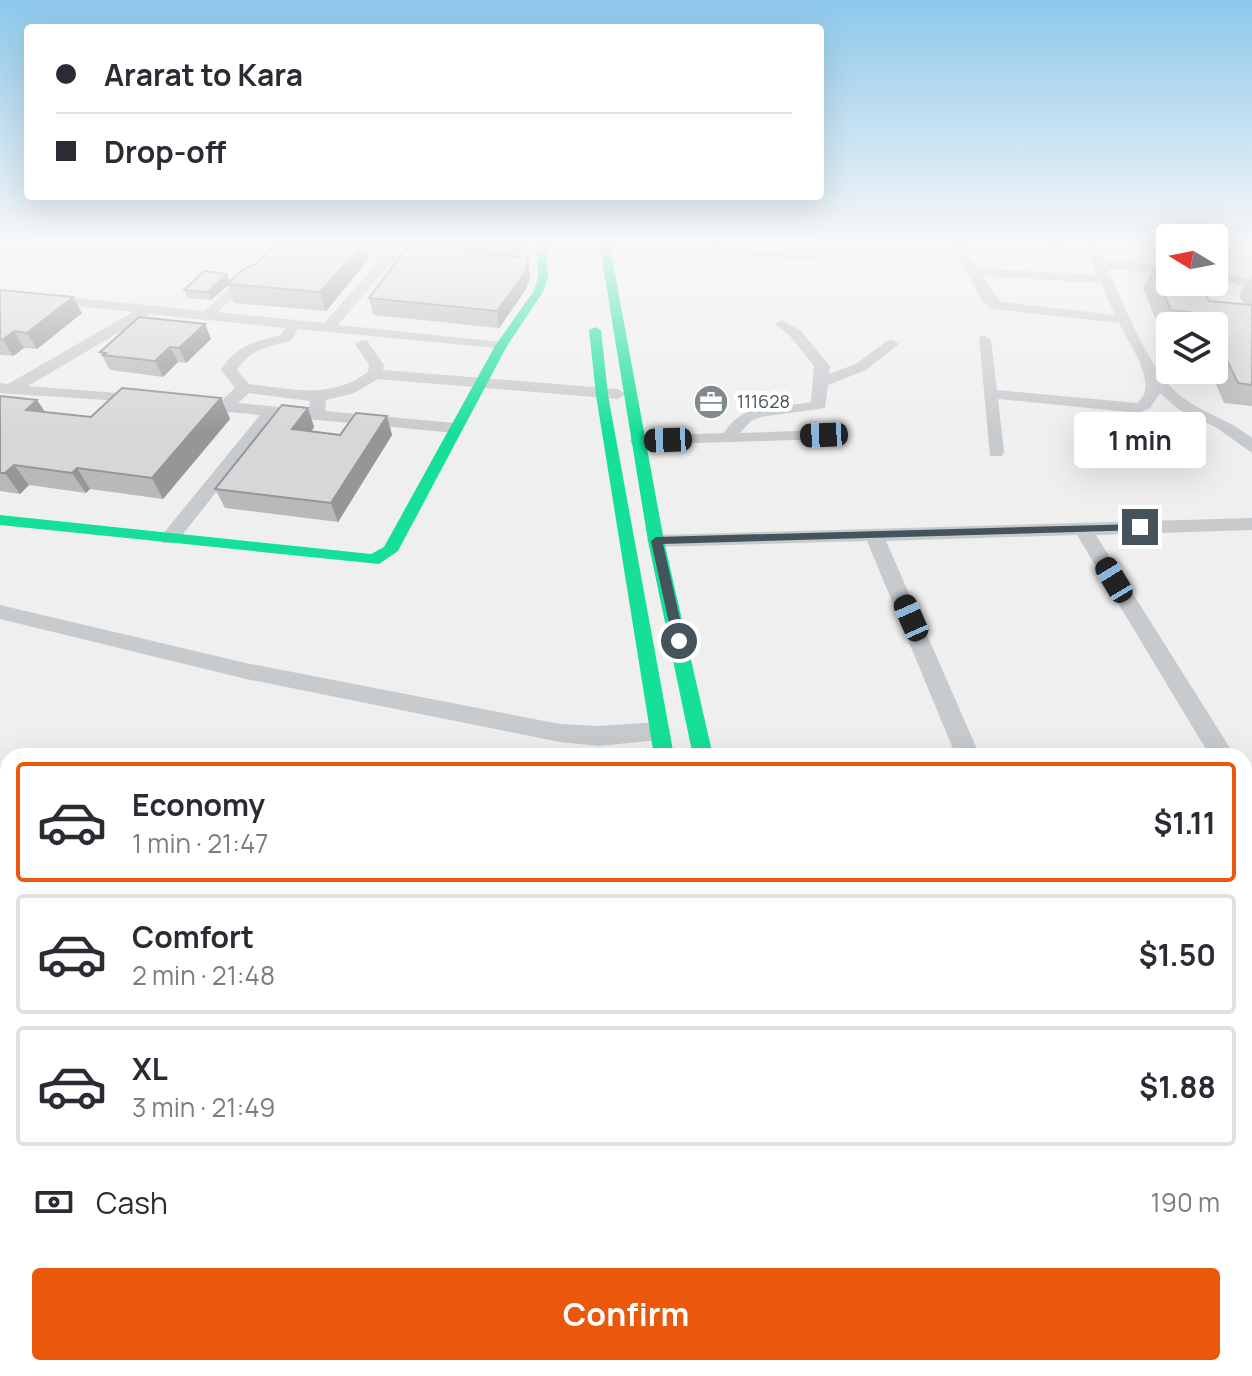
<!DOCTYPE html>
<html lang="en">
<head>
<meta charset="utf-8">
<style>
	:root { --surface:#fff; --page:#f7f7f7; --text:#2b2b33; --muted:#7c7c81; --line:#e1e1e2; --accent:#ea580c }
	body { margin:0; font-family:Manrope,sans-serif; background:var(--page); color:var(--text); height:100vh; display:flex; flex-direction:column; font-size:30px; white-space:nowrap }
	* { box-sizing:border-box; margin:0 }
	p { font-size:26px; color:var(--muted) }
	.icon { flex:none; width:44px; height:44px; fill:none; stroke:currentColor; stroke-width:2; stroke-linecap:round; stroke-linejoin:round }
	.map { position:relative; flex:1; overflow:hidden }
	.panel { position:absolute; left:0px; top:748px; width:1252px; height:628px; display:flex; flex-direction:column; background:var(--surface); border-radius:24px 24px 0 0; box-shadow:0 8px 32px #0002 }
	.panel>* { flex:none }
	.guide { position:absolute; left:24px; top:24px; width:800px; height:176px; border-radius:8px; box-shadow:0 8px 32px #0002; display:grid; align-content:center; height:176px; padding:0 32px; background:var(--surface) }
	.needle { width:52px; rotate:280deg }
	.tools { position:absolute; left:1156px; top:224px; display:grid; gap:16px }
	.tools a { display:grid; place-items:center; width:72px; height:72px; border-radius:8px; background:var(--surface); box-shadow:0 8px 32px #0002; font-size:40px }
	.end { position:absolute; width:36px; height:36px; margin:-18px; border:10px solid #45535c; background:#fff; box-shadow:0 0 0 4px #fff }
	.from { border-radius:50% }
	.bubble { position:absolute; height:56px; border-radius:8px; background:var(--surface); box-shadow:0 8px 32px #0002; font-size:26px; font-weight:700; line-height:56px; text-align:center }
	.car { position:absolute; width:24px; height:48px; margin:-24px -12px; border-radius:10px; box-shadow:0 0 6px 2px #0007; background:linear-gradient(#222 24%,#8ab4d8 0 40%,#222 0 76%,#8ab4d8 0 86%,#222 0) }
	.guide b { display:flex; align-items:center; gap:28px; height:76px; font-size:30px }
	.guide b+b { border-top:2px solid var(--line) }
	.guide i { width:20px; height:20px; background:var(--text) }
	ul { padding:14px 0 0; list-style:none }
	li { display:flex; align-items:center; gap:24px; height:120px; margin:0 16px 12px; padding:0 16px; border:4px solid var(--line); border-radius:8px }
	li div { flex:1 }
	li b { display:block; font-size:30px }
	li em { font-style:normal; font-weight:700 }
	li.on { border-color:var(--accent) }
	li>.icon { width:72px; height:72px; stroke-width:1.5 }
	.pay { display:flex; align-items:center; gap:20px; height:88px; padding:0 32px; font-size:30px }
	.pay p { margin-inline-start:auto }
	.primary-button { display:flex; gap:16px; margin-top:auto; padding:16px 32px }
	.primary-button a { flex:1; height:92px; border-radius:8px; background:var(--accent); color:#fff; font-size:32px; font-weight:700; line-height:92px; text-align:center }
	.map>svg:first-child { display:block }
</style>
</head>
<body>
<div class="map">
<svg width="1252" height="1376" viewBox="0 0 1252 1376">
	<rect width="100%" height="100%" fill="#f0efef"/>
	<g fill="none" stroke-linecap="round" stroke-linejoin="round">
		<path fill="#c8cbce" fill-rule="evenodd" d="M711 241H717L723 248 734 250 823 257 826 259 823 261 734 254 719 250Z"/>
		<g fill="#c8cbce" fill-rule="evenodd">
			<path d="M386 241H408L421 249 411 261 391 263 338 325 501 342 506 343V349L298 329 291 341C270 346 248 350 237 370L249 384C292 389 331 400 368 372L369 365 355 344 362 340 367 341 384 365 383 370 618 389 626 394 618 399 378 379 354 393 326 400 325 411 455 423 463 428 455 433 276 416 176 543H162L160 539 162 535 260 415 197 409 189 404 197 399 221 401 235 388 221 370C235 346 256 341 281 335L285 328 150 314 28 386 143 395 149 397V403L0 393V383L8 384 133 312 0 298V290L204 311 251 269 257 273 256 276 218 312 324 323 378 262 371 257 370 252 336 250 330 246 332 243 377 245ZM394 247 408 250 403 255 386 256 382 253ZM249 393 310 401 309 410 238 403Z"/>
			<path d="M949 241H961L977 268 1097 275 1083 241H1095L1105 261 1170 265V273L1108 269C1124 305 1150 373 1182 397 1202 413 1228 419 1248 435L1252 438V453L1217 428 1178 409 1160 393 1150 408 1139 413 998 399 1004 452 1002 456H990L979 337 984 336 991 340 997 390 1137 403C1161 385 1128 343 1119 323L992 309 982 300ZM982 276 1101 283 1115 315 1001 302Z"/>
			<path d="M1214 269 1252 281V289L1214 277Z"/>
			<path d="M782 320 800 330 830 366 829 374 856 364 887 341 892 340 899 344 866 370 828 385 825 408 761 417 751 421 740 433 824 430 830 431 832 435 830 439 632 445 630 441 632 437 638 436 724 433C744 400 778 409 811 402L814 366 790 336 775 324Z"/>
			<path d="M1252 518V530L1096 535 1235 756H1210L1077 535 886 541 980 756H956L867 541 656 547 647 541 656 535Z"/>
			<path d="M0 605 246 663 560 724 598 726 659 722 667 724 670 731 667 738 659 740 598 746 560 742 246 679 0 619Z"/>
			<path d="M1244 780 1252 782V814L1244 811Z"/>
			<path d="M1252 995V1023L1244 1024V996Z"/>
		</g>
		<g fill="#16e098" fill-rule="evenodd">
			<path d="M536 241H546L548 278 543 292 507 346 398 551 379 564 0 525V515L371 554 384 547 495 346 533 292 538 278Z"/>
			<path d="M599 241H609L664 541 713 756H693L648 541Z"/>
			<path d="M595 327 601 330 608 395 674 756H654L596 395 589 330Z"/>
			<path d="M748 1368H778L779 1376H749Z"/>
			<path d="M811 1368H841L843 1376H813Z"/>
		</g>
	</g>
	<g fill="#b9b9bb">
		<path d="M421 241H527L518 257 528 258 530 278 525 291 499 328 373 315 369 298 422 246Z"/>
		<path d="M1024 241H1068L1065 249Z"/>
		<path d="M1126 241H1170V249L1128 245Z"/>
		<path d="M369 259 326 311 234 303 228 285 211 300 187 298 184 290 227 274 230 282Z"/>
		<path d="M1153 269 1209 301 1244 304 1239 295 1251 276H1252V406L1224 403 1210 370H1214V326H1170V331L1160 330 1143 288Z"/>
		<path d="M0 290 82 313 37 349 24 348 13 356 0 355Z"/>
		<path d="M205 324 211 339 186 363 178 362 163 377 111 370 108 367 100 352Z"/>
		<path d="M0 396 37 400 45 412 91 417 221 398 230 419 163 499 90 489 86 493 29 485 20 494 0 491Z"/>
		<path d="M308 408 314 427 311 432 340 435 387 416 392 435 338 522 225 508 215 489Z"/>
	</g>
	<g fill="#969698">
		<path d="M515 241H527L517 258Z"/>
		<path d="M365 242 369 259 326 311 320 292Z"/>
		<path d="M528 261 530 278 525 291 499 328 497 311Z"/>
		<path d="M227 274 230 283 211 300 208 292Z"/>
		<path d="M73 297 82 313 37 349 27 333Z"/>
		<path d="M205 324 211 339 186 363 179 348Z"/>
		<path d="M14 331 24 348 13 356 3 340Z"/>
		<path d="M170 347 178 362 163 377 155 361Z"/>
		<path d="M221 398 230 419 163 499 152 478Z"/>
		<path d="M37 400 50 420 26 410Z"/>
		<path d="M308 408 314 427 299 448 292 429Z"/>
		<path d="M387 416 392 435 338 522 331 503Z"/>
		<path d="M14 465 29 485 20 494 5 473Z"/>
		<path d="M77 468 90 489 86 493 72 473Z"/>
	</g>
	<g fill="#d7d7d9" stroke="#969698" stroke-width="2">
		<path d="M280 241H364L365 242 320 292 227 284 245 268 255 264Z"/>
		<path d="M409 245 528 258V261L524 274 497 311 369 298Z"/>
		<path d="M1153 269 1170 271V282H1198L1209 301 1252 305V385L1238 383 1214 333V326H1210L1205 314 1171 310Z"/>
		<path d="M204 271 227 274 208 292 184 290Z"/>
		<path d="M0 290 73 297 27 333 14 331 3 340 0 339Z"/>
		<path d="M139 317 205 324 179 348 170 347 155 361 103 355 106 353 100 352Z"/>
		<path d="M122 388 221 398 152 478 77 468 72 473 14 465 5 473H0V396L37 400 26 410 91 417Z"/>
		<path d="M282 405 308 408 292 429 340 435 356 413 387 416 331 503 215 489Z"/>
	</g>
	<linearGradient id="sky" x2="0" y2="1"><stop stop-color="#8dc8eb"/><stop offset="0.56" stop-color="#f8f8f8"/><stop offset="1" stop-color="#f8f8f8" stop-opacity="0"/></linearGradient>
	<rect width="1252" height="433" fill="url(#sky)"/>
	<path fill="#45535c" d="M1140 524 1145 527 1143 530 663 544 685 641 679 645 673 641 651 541 656 537Z"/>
	<defs>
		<g id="office-disc" transform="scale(1.8)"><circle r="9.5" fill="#818a8f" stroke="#fff"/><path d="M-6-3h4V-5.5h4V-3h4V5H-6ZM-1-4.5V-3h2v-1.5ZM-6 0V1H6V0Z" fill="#fff"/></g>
	</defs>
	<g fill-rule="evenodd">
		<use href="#office-disc" x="711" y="402"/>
	</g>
	<g text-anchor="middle" stroke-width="8" stroke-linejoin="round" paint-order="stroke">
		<g font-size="18" fill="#45535c" stroke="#fff" text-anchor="start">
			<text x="737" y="408">111628</text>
		</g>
	</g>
</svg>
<div class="tools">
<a><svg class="needle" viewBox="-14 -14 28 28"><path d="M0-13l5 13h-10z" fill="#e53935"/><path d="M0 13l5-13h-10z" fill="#7c7c81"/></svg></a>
<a><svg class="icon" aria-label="layers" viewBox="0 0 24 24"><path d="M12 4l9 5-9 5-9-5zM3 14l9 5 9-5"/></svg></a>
</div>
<i class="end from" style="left:679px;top:641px"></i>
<i class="end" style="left:1140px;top:527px"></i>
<div class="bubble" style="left:1074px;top:412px;width:132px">1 min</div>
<i class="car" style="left:824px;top:435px;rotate:268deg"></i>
<i class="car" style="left:668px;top:440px;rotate:268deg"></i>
<i class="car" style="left:1114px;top:580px;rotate:329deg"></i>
<i class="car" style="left:911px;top:618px;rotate:336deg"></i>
<div class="guide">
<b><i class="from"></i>Ararat to Kara</b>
<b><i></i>Drop-off</b>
</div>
<section class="panel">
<ul>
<li class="on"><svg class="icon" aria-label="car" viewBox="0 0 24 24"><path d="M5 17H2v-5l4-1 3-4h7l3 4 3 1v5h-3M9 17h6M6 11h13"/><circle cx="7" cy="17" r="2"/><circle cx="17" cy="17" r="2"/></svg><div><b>Economy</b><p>1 min · 21:47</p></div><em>$1.11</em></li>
<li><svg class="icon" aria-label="car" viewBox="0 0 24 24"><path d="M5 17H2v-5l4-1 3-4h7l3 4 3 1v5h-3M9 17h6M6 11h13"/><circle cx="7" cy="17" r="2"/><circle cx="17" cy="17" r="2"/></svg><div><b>Comfort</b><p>2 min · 21:48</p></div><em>$1.50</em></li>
<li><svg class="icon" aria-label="car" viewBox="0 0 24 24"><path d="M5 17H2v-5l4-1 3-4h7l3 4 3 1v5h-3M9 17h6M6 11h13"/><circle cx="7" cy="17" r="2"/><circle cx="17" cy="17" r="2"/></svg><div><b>XL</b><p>3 min · 21:49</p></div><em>$1.88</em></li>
</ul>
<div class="pay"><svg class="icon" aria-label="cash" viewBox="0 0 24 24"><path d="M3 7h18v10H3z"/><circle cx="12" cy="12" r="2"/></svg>Cash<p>190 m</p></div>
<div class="primary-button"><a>Confirm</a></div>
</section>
</div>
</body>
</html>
